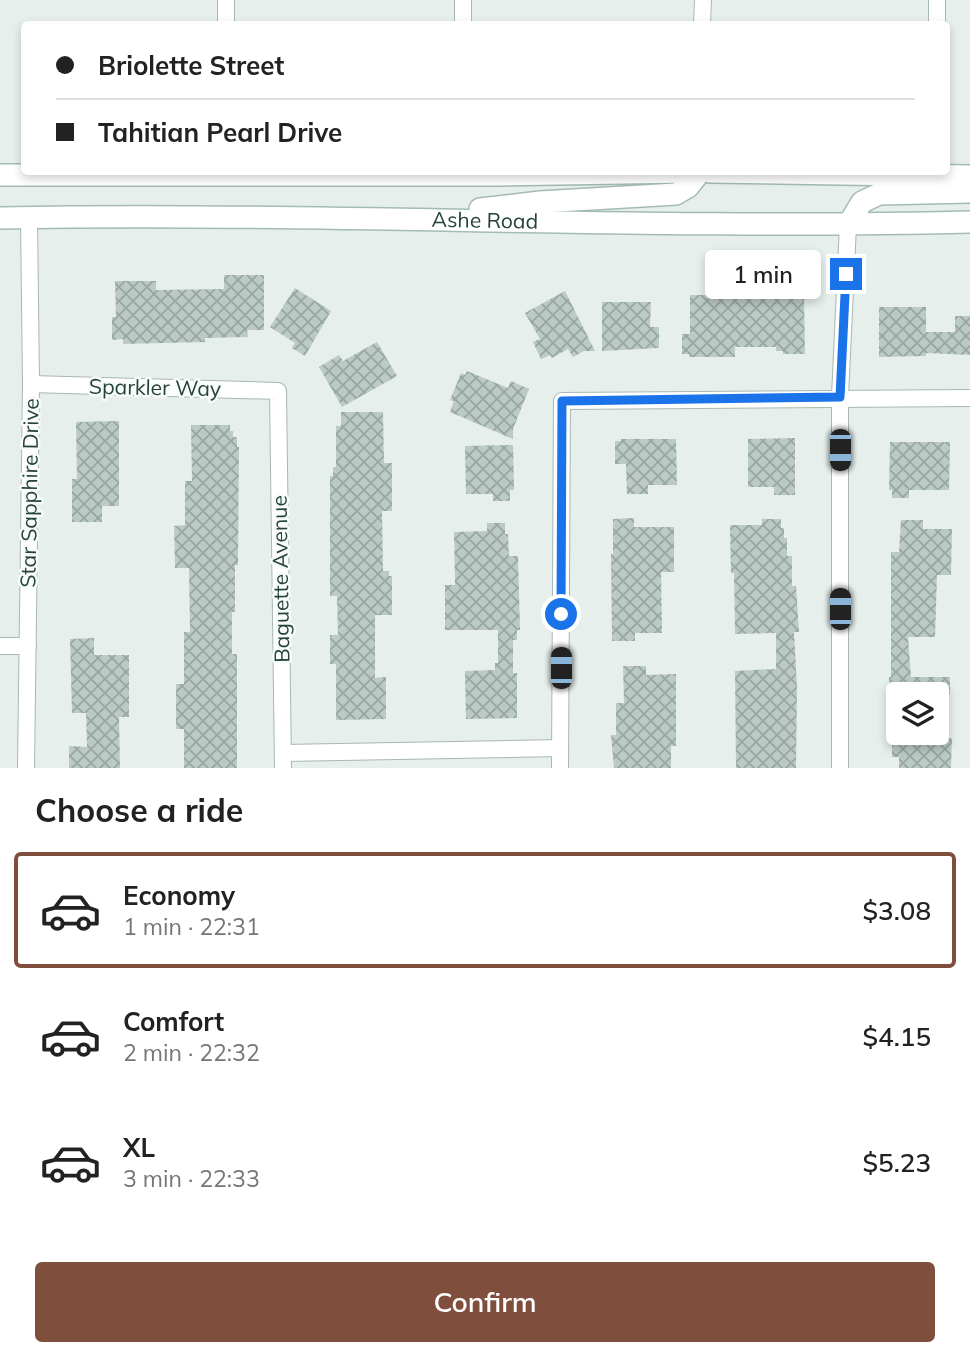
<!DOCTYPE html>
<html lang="en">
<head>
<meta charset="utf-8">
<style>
	:root { --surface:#fff; --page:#f2f2f2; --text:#222; --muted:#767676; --line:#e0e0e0; --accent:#804e3d }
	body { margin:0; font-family:Mulish,sans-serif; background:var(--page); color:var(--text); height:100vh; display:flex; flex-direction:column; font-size:26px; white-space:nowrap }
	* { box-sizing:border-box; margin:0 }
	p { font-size:23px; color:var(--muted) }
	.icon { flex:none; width:38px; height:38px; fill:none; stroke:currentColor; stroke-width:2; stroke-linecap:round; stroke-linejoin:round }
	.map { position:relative; height:768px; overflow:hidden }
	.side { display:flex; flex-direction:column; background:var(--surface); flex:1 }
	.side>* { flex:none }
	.guide { position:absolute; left:21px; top:21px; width:929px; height:154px; border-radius:7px; box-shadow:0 4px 10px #0003; display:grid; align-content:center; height:154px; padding:0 35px; background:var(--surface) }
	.buttons { position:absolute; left:886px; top:682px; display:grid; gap:14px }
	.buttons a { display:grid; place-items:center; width:63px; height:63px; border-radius:7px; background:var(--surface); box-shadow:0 4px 10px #0003; font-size:35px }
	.end { position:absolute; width:32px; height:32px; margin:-16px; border:9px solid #1a73e8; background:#fff; box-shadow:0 0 0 4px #fff }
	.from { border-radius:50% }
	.bubble { position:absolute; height:49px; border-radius:7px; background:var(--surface); box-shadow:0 4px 10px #0003; font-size:23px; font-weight:600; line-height:49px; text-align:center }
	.car { position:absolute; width:21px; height:42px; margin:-21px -10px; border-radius:9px; box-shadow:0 0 5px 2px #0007; background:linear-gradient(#222 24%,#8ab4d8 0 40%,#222 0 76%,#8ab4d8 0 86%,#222 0) }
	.guide b { display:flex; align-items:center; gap:24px; height:66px; font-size:26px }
	.guide b+b { border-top:2px solid var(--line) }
	.guide i { width:18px; height:18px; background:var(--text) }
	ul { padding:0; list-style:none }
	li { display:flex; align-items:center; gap:21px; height:116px; margin:0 14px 10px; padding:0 21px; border:4px solid transparent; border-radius:7px }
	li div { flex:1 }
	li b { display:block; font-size:26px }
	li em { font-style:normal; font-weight:600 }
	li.selected { border-color:var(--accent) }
	li>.icon { width:63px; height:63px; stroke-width:1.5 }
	h2 { padding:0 35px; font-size:32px; line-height:84px }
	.primary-button { display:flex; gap:14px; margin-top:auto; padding:14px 35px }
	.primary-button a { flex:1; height:80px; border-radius:7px; background:var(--accent); color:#fff; font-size:28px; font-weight:600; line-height:80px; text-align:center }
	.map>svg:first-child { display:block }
</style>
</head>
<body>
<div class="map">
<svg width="970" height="768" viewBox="0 0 970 768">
	<defs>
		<pattern id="building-cross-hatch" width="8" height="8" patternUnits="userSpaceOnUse" patternTransform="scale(1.75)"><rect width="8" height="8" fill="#bbcac4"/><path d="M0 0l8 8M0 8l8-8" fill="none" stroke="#98a6a0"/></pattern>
	</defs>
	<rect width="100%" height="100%" fill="#e6efeb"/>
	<g fill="url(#building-cross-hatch)">
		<path d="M224 275H264V330H247L248 337 205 338V342L123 344V339L112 340V317H116L115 281H156V290L224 289Z"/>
		<path d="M295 288 331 311 305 356 292 348 295 343 270 327Z"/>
		<path d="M565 291 595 351H584L573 357 568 349 552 358 550 355 541 359 533 342 540 339 525 313Z"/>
		<path d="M760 293H804L805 354H783V351H776V347H735V357H689V354H682V334H690V295H760Z"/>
		<path d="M602 302H651L650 327H659V348L602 351Z"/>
		<path d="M879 307H926V332H955V316H970V355L926 353V356L879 357Z"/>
		<path d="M377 342 397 376 342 407 319 367 339 355 343 361Z"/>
		<path d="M467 371 508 388 511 381 529 389 513 429V439L450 412 454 401 450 400 461 373 465 375Z"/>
		<path d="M341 412H383L384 463H392V511H382L383 571H389V576H392V615H375V678L386 677V719L336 720V664H330V635H338L337 596H330V476H333V467H336V426H341Z"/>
		<path d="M119 421V506H102V522H72V479H77L76 422Z"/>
		<path d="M191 425H230V431H233V437H237V447H239L238 565H235V612H232V654H237V768H184V729H176V684H184V632H190L189 568H175L174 526 185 525V481H192Z"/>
		<path d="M795 438V495H774V487H748V439Z"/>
		<path d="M621 439H676L677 485H648V494H627L626 464H615V441H621Z"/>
		<path d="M890 442H950L949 490H909V498H892V490H889Z"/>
		<path d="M513 445 514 490H510V501H493V494H466L465 446Z"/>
		<path d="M634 518V527H674V572H661L662 633H635V641H612L611 554H613V519Z"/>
		<path d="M762 519H781V528H784V538H787V556H792V586H796L799 632H794L797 688 796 768H736L735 671 776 669V633L735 634 734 573H731L730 525H762Z"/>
		<path d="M901 520H923V529H952L951 575H937L935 637H908L911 677H950V695H889V677H891V552H899Z"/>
		<path d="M487 523H505V534H508L509 556H518L520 630H517V640H513V673H517V718L466 719 465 671 495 670V663H498V630H445V585H455L454 532 487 531Z"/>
		<path d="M94 638V655H129V717H119L120 768H69V746L87 747 86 713H72L70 639Z"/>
		<path d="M623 666H646V675L676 674V746H671V768H614L611 735H616V703H624Z"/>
		<path d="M892 738H952L951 768H899V757H892Z"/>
	</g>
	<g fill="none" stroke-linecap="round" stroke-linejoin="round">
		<g stroke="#a8b8b2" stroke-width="18">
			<g id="minor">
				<path d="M226 0V24"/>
				<path d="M937 0V24"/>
				<path d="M463 24V0"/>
				<path d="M702 24 703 0"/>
				<path d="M31 384 278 391 283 768"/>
				<path d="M0 646H28"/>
				<path d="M283 753 560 748"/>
				<path d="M26 768 31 384 29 218"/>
				<path d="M560 768 562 401 970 398"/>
				<path d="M840 768V397L848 225"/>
			</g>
		</g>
		<g stroke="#a4bbb3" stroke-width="24">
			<g id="secondary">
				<path d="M710 172 970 176"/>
				<path d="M0 175H499L689 172"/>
				<path d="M480 209 540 202 676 194 688 187 700 172"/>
				<path id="s1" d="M0 218C323 212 647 230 970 222"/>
				<path d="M848 225 862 202 879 194 970 192"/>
			</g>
		</g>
		<use href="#minor" stroke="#fff" stroke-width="16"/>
		<use href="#secondary" stroke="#fff" stroke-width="21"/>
	</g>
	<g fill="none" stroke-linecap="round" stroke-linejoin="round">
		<path stroke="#1a73e8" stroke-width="9" d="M561 614 562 401 840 397 846 274"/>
	</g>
	<g text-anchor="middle" stroke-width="5" stroke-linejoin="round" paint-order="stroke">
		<g font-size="21" fill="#24423a" stroke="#f7fbf9">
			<text dy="7" stroke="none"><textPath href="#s1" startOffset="485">Ashe Road</textPath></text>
			<text transform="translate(155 388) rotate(1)" y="7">Sparkler Way</text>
			<text transform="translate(30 493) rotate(-89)" y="7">Star Sapphire Drive</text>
			<text transform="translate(281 579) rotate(-91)" y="7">Baguette Avenue</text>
		</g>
	</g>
</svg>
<div class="buttons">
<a><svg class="icon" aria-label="layers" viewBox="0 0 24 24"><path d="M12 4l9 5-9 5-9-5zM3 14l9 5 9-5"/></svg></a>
</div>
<i class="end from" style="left:561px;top:614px"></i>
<i class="end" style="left:846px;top:274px"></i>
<div class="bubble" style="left:705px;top:250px;width:116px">1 min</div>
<i class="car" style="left:840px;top:450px;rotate:180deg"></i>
<i class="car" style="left:840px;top:609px;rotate:0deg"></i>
<i class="car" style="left:561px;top:668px;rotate:0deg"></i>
<div class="guide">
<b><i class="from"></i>Briolette Street</b>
<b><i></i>Tahitian Pearl Drive</b>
</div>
</div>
<section class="side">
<h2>Choose a ride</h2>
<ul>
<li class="selected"><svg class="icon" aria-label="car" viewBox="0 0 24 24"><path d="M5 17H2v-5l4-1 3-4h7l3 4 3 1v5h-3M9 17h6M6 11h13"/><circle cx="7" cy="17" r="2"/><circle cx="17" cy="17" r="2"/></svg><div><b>Economy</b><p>1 min · 22:31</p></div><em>$3.08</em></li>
<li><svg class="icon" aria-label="car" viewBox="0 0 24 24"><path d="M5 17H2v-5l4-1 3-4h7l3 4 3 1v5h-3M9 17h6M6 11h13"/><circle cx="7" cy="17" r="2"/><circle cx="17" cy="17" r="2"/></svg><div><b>Comfort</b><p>2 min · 22:32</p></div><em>$4.15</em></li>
<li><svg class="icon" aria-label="car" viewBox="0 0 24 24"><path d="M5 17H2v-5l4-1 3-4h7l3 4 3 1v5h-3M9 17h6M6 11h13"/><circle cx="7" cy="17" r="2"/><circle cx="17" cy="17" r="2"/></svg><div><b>XL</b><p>3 min · 22:33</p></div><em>$5.23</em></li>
</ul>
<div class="primary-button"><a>Confirm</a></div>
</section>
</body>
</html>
